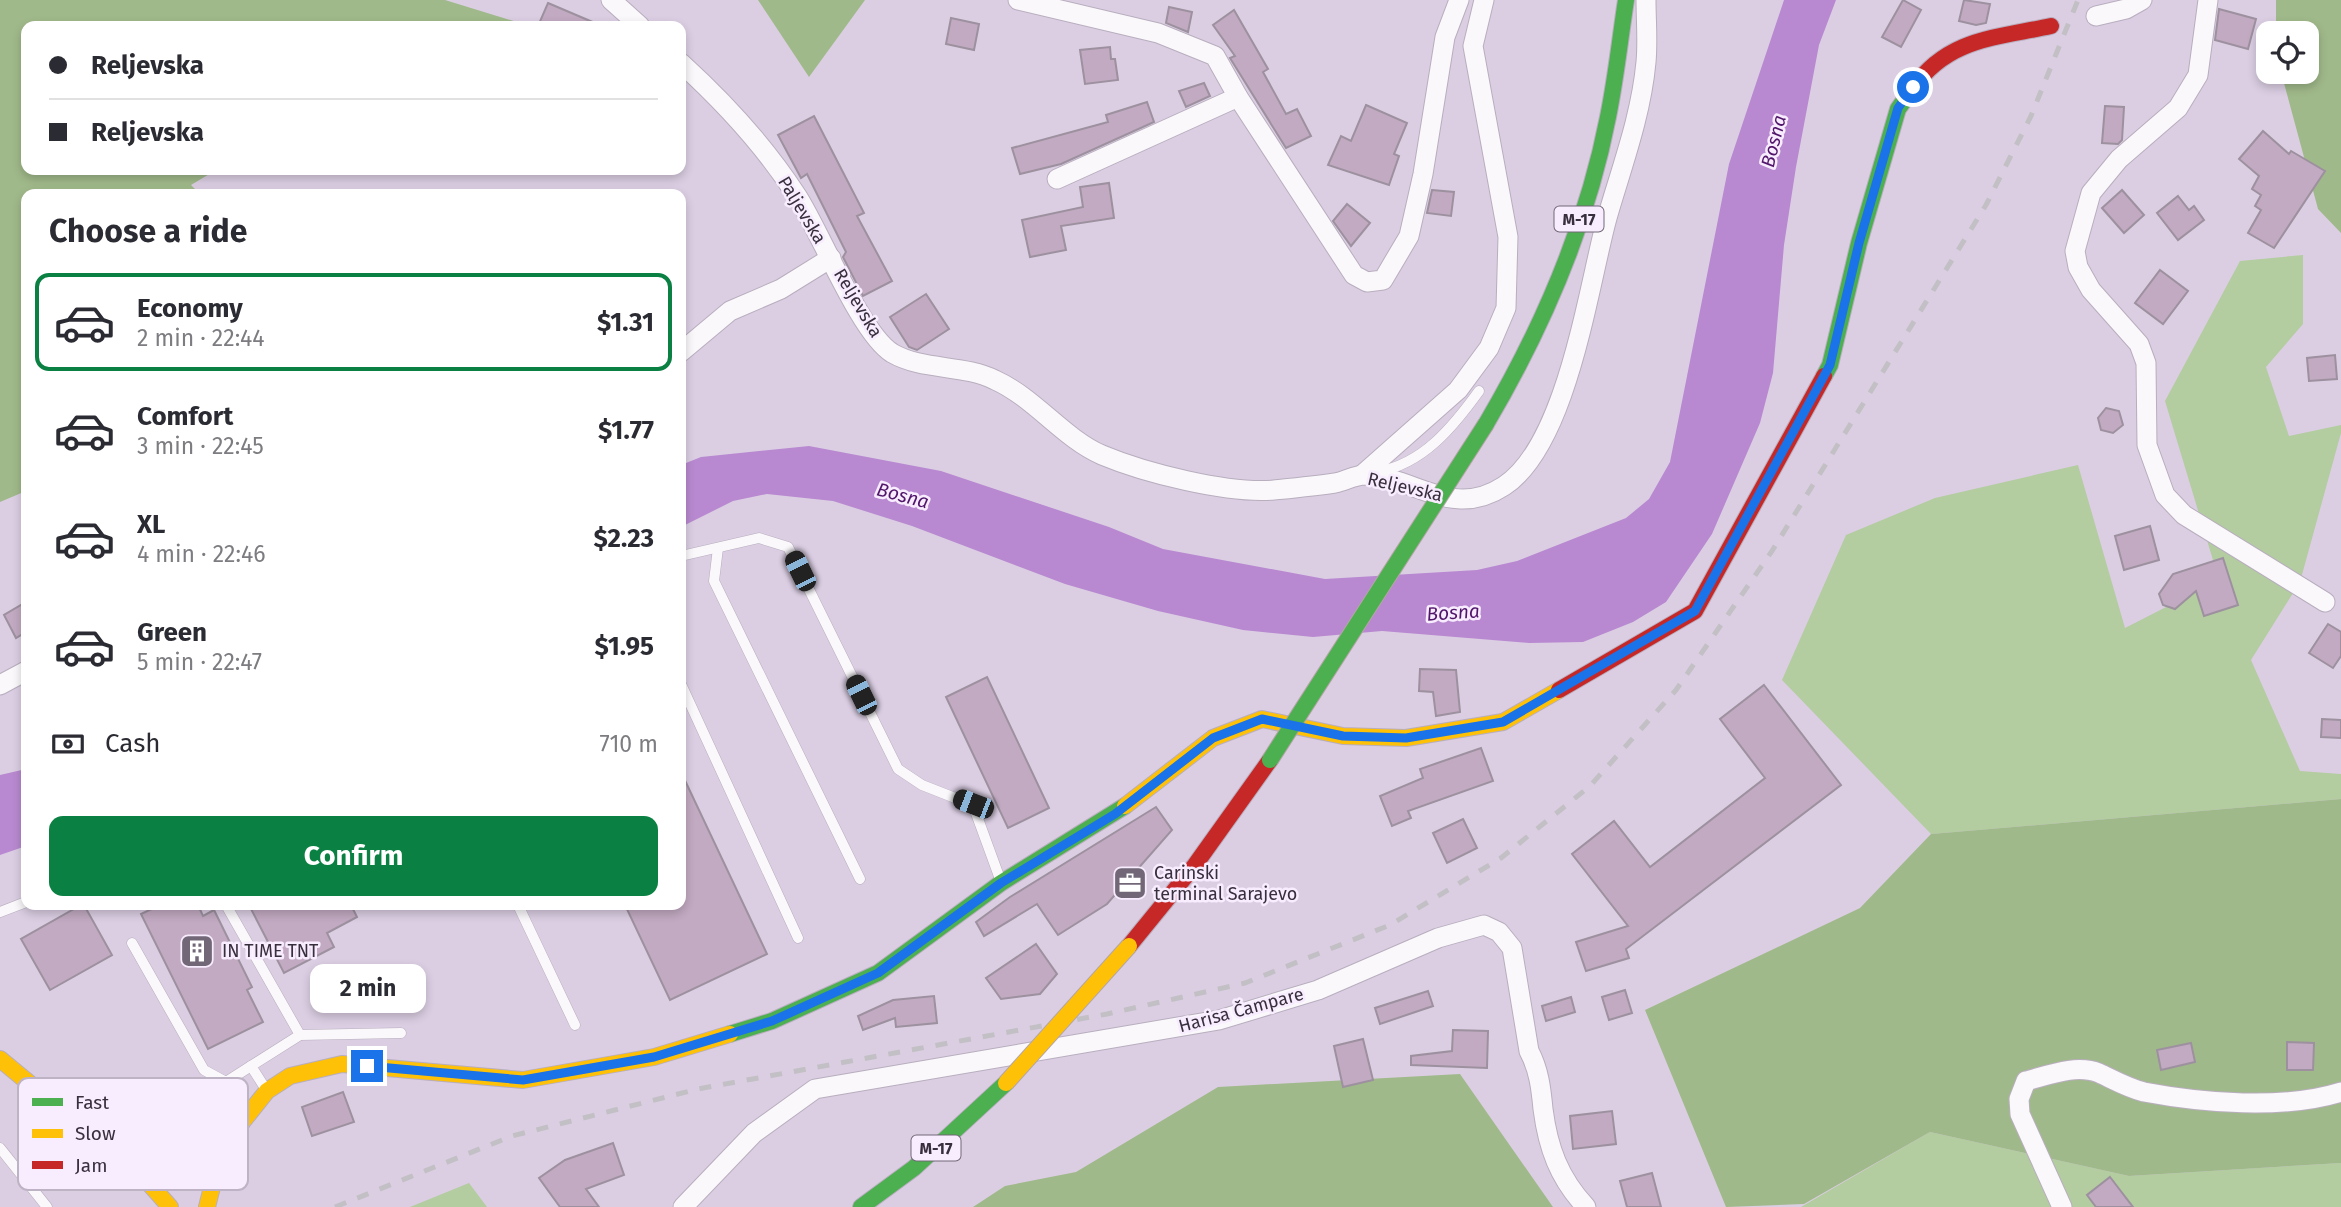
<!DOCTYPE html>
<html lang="en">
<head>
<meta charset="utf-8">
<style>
	:root { --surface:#fff; --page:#f7f7f7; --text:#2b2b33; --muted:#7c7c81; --line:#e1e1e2; --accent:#0b8043 }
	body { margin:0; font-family:"Fira Sans",sans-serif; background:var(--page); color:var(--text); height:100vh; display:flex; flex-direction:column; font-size:26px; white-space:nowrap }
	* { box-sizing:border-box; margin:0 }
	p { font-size:23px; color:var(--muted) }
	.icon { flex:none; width:38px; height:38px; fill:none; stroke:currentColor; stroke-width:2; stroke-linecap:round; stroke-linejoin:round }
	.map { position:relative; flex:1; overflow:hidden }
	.panel { position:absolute; left:21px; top:189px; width:665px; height:721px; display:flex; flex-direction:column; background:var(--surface); border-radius:14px; box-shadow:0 4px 10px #0003 }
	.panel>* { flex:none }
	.hud { position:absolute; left:21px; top:21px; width:665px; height:154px; border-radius:14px; box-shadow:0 4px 10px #0003; display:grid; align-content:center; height:154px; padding:0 28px; background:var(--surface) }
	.buttons { position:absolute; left:2256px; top:21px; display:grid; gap:14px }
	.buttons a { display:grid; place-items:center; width:63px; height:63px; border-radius:14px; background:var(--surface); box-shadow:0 4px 10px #0003; font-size:35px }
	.end { position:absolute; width:32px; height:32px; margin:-16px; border:9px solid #1a73e8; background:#fff; box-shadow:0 0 0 4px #fff }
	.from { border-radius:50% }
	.bubble { position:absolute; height:49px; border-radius:14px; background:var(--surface); box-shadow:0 4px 10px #0003; font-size:23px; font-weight:700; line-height:49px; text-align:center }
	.car { position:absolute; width:21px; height:42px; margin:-21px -10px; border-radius:9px; box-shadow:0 0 5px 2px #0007; background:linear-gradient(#222 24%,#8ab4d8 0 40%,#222 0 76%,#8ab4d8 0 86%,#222 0) }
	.hud b { display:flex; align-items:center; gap:24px; height:66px; font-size:26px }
	.hud b+b { border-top:2px solid var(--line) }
	.hud i { width:18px; height:18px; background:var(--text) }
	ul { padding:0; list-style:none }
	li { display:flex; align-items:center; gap:21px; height:98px; margin:0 14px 10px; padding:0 14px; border:4px solid transparent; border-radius:14px }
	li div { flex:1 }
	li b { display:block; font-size:26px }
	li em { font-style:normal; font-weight:700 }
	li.active { border-color:var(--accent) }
	li>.icon { width:63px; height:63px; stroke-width:1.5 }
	h2 { padding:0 28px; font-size:32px; line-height:84px }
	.pay { display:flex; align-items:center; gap:18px; height:77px; padding:0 28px; font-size:26px }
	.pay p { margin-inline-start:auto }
	.primary-button { display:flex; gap:14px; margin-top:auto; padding:14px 28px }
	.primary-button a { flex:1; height:80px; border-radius:14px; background:var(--accent); color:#fff; font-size:28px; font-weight:700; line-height:80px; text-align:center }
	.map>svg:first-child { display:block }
</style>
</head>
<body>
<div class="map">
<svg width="2341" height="1207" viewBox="0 0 2341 1207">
	<rect width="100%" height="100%" fill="#dbcee3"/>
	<g fill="#b3cca0">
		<path d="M2303 255V324L2266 367 2289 436 2341 425V433L2300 582 2251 660 2300 771 2341 774V799L1931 834 1782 680 1846 535 1935 498 2078 465 2125 628 2219 580 2165 401 2240 261Z"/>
		<path d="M1930 1132 2129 1176 2341 1163V1207H1801Z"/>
		<path d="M469 1183 487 1207H410Z"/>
	</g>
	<g fill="#a0b98a">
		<path d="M0 0H445L530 26H26V170H216L191 185 200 194H26V491L0 502Z"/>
		<path d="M758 0H865L809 77Z"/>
		<path d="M2276 0H2341V233L2318 209 2281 72H2306V33H2276Z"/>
		<path d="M2341 799V1163L2129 1176 1930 1132 1804 1204 1726 1207 1645 1010 1860 908 1931 834Z"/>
		<path d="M1460 1074 1553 1207H973L1005 1186 1076 1172 1218 1087Z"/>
	</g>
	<g fill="#b889d0">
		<path d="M1784 0H1836L1819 45 1796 167 1784 245 1773 373 1760 423 1712 534 1666 602 1633 622 1583 642 1529 643 1382 631 1313 637 1243 630 1158 611 1065 584 912 526 833 501 767 494 733 501 681 527V465L701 457 809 446 941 471 1109 527 1163 549 1325 579 1477 570 1517 561 1626 518 1649 499 1670 462 1729 164Z"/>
		<path d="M26 769V846L0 855V775Z"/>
	</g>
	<g fill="#c2aac2" stroke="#9d919f" stroke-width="2">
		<path d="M1903 0 1921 10 1901 47 1882 37Z"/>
		<path d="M1964 0 1990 4 1986 23 1976 25 1959 21Z"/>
		<path d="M548 3 602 26H538Z"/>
		<path d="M1169 7 1192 12 1188 32 1166 23Z"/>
		<path d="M2219 9 2256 19 2248 49 2215 40Z"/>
		<path d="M1234 10 1268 69 1263 72 1286 114 1297 109 1311 136 1286 148 1230 58 1235 56 1213 25Z"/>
		<path d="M951 18 979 24 974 50 946 44Z"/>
		<path d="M1110 47 1111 59H1115L1118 80 1085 84 1080 50Z"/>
		<path d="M1204 83 1210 96 1186 107 1179 91Z"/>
		<path d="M1147 102 1154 122 1061 164 1020 174 1012 148 1108 122 1106 115Z"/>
		<path d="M1366 105 1407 123 1394 154 1399 156 1389 185 1328 165 1341 136 1351 141Z"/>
		<path d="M2105 106 2124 107 2122 140 2118 144 2102 143Z"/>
		<path d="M814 116 864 213 857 216 892 281 863 296 843 257 846 252 807 174 801 178 778 135Z"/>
		<path d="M2263 131 2289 154 2291 151 2325 171 2274 248 2248 233 2261 210 2255 206 2261 195 2252 189 2259 176 2239 159Z"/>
		<path d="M1109 183 1114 218 1061 226 1066 250 1030 257 1022 220 1083 207 1080 187Z"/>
		<path d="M1432 190 1454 192 1451 216 1427 213Z"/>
		<path d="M2122 190 2144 215 2124 233 2102 208Z"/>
		<path d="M2178 196 2189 210 2194 206 2204 220 2178 240 2157 213Z"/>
		<path d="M1347 204 1370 223 1351 246 1333 221Z"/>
		<path d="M2160 270 2188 291 2163 324 2135 303Z"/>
		<path d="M926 294 949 329 917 350 909 347 890 317Z"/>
		<path d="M2335 355 2337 379 2309 381 2307 358Z"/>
		<path d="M2106 408 2119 411 2123 425 2113 433 2101 430 2098 418Z"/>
		<path d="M2150 526 2159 560 2124 570 2115 536Z"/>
		<path d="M2223 558 2238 605 2204 616 2196 591 2175 609 2163 605 2159 594 2173 574Z"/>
		<path d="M26 602V632L16 638 4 615Z"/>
		<path d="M2328 624 2341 632V656L2333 668 2309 653Z"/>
		<path d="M1420 669 1456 670 1460 712 1436 716 1433 692 1419 691Z"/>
		<path d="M987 677 1049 808 1008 828 946 697Z"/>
		<path d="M1764 685 1841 785 1626 949 1629 958 1586 971 1576 942 1628 926 1572 854 1614 821 1650 867 1765 778 1720 719Z"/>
		<path d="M2322 719 2341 720V738L2321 737Z"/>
		<path d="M1481 748 1493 781 1408 811 1411 818 1392 826 1380 796 1423 778 1420 769Z"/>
		<path d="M681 772 767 954 670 1000 625 905H681Z"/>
		<path d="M1156 807 1172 830 1107 904 1058 935 1037 904 984 936 976 922 1010 897Z"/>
		<path d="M1463 819 1477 848 1447 863 1433 833Z"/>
		<path d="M81 905H84L112 955 50 990 21 939Z"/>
		<path d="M160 905H198L203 916 214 910 252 987 247 990 263 1022 208 1049 141 914Z"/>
		<path d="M249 905H351L357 917 327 933 334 947 284 973Z"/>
		<path d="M1036 944 1057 974 1040 994 1001 999 986 978Z"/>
		<path d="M1625 990 1632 1013 1609 1020 1602 997Z"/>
		<path d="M1428 991 1433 1006 1380 1024 1375 1008Z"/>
		<path d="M934 996 937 1023 896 1027 895 1018 863 1030 858 1016 893 1000Z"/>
		<path d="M1571 997 1575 1012 1546 1021 1542 1006Z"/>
		<path d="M1453 1030 1488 1031 1487 1068 1411 1065V1056L1452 1051Z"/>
		<path d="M1363 1039 1373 1080 1343 1087 1334 1046Z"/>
		<path d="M2287 1042 2314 1043 2313 1070H2287Z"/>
		<path d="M2191 1043 2195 1062 2161 1070 2157 1050Z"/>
		<path d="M343 1092 354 1122 312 1136 302 1107Z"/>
		<path d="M1612 1111 1616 1144 1573 1149 1570 1116Z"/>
		<path d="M613 1143 624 1175 586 1189 599 1207H560L539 1178 565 1160Z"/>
		<path d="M1652 1173 1661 1207H1627L1620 1181Z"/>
		<path d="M2110 1177 2133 1207H2096L2087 1195Z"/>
	</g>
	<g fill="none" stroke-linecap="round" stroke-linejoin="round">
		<g stroke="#b8aebe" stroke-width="11">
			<g id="lane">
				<path d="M1377 472C1423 464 1453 427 1479 391"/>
				<path d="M718 548 714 581 860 879"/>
				<path d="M681 556 759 538 788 547 898 769 922 785 973 805 1000 879"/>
				<path d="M681 684 798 938"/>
				<path d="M226 905 300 1035 251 1066 265 1088"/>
				<path d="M518 905 575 1025"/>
				<path d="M0 912 26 902"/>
				<path d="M132 943 204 1070 226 1082 251 1066"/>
				<path d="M300 1035 401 1033"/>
				<path d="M0 1148 47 1207"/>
			</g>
		</g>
		<g stroke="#b8aebe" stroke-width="21">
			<g id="street">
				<path d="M611 0 640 26"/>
				<path d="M1018 0 1158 33 1215 56 1238 97 1354 275 1367 282 1383 280 1409 236 1423 174 1445 37 1459 0"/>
				<path d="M2208 0 2198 75 2178 108 2119 159 2091 193 2075 251 2078 267 2091 290 2139 344 2146 363 2147 445 2165 495 2184 515 2325 602"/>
				<path d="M2096 16 2126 9 2142 0"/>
				<path d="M681 63C725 103 764 145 797 196 820 231 860 333 892 353 923 371 963 364 995 380 1035 398 1063 438 1102 455 1145 473 1228 494 1274 490 1294 488 1315 486 1335 483 1345 481 1355 475 1365 475 1416 477 1452 520 1504 486 1567 445 1588 288 1607 218 1622 166 1641 116 1646 62 1648 41 1646 20 1646 0"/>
				<path d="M1057 179 1238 97"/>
				<path d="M681 352 730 311 781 289 831 258"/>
				<path d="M1363 474 1458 390 1489 348 1506 308 1508 237 1473 46 1484 0"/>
				<path d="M0 685 26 671"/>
				<path d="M683 1207 754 1133 815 1089 1219 1020 1318 990 1438 938 1484 925 1499 932 1512 948 1529 1051C1539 1070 1541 1088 1543 1109 1548 1148 1559 1178 1586 1207"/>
				<path d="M2062 1207 2020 1114 2019 1099 2026 1081C2049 1075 2076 1064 2099 1073 2114 1080 2128 1088 2144 1092 2202 1103 2284 1110 2341 1092"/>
			</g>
		</g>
		<g stroke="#b8aebe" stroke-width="18">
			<g id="fast">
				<path d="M1824 376 1830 365 1859 243 1898 109 1913 88"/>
				<path d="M1486 424C1542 329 1587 225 1608 117 1616 78 1620 39 1626 0"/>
				<path d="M730 1034 772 1021 878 973 1001 883 1125 806"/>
				<path d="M861 1207 914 1168 1006 1083"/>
			</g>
		</g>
		<g stroke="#b8aebe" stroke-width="18">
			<g id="slow">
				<path d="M1125 806 1213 738 1262 719 1343 736 1406 738 1503 722 1559 690"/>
				<path d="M0 1059 147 1181 170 1207"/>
				<path d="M207 1207 219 1159 243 1121 267 1091 290 1076 342 1064 523 1080 654 1057 730 1034"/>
			</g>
		</g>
		<g stroke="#b8aebe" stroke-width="18">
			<g id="jam">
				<path d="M1913 88C1948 38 1996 38 2051 26"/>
				<path d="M1559 690 1695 611 1824 376"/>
				<path d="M1129 946 1195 865 1270 760"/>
			</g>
		</g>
		<use href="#lane" stroke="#faf8fb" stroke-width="10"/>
		<use href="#street" stroke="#faf8fb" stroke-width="19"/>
		<use href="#fast" stroke="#4caf50" stroke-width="16"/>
		<use href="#slow" stroke="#ffc107" stroke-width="16"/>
		<use href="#jam" stroke="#c62828" stroke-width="16"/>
		<path stroke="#c2c0c4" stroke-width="5" stroke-dasharray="12 12" stroke-linecap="butt" d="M335 1207 512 1136 698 1089 1107 1014 1245 983 1390 925 1501 858 1590 786 1676 690 1772 551 1986 205 2031 116 2078 0"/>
		<g stroke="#b4a5a5" stroke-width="18" stroke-linecap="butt">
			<path id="fast-bridge" d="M1270 760 1486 424"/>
		</g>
		<g stroke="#b4a5a5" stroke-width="18" stroke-linecap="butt">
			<path id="slow-bridge" d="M1006 1083 1129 946"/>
		</g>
		<use href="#fast-bridge" stroke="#4caf50" stroke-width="16"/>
		<use href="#slow-bridge" stroke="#ffc107" stroke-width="16"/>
	</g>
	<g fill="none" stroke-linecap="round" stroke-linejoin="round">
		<path stroke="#1a73e8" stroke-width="9" d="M367 1066 523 1080 654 1057 772 1021 878 973 1001 883 1115 814 1213 738 1262 719 1343 736 1406 738 1503 722 1695 611 1830 365 1859 243 1898 108 1913 87"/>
	</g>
	<defs>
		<g id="office-square" transform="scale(1.75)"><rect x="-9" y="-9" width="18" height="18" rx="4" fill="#716777" stroke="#f8ecff"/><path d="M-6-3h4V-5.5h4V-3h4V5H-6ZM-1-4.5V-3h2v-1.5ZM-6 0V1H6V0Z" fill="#fff"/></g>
		<g id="building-square" transform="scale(1.75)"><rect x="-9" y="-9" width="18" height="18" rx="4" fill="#716777" stroke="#f8ecff"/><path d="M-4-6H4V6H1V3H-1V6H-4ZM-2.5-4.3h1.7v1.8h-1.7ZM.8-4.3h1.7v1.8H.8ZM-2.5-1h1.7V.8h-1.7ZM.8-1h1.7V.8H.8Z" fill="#fff"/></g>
	</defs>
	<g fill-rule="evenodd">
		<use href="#office-square" x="1130" y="883"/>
		<use href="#building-square" x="197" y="951"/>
	</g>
	<g text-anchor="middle" stroke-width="5" stroke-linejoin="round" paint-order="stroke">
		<g fill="#f8ecff" stroke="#726877" stroke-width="2">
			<rect x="1554.5" y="206.5" width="49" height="25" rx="5"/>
			<rect x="911.5" y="1135.5" width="49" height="25" rx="5"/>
		</g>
		<g font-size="16" font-weight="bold" fill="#382f3d">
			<text x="1579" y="225">M-17</text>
			<text x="936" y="1154">M-17</text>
		</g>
		<g font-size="18" fill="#382f3d" stroke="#f8ecff">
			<text transform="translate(802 210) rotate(59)" y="6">Paljevska</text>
			<text transform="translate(858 303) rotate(59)" y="6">Reljevska</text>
			<text transform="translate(1405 487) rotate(13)" y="6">Reljevska</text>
			<text transform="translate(1241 1010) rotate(-15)" y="6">Harisa Čampare</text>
		</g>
		<g font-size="18" fill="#382f3d" stroke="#f8ecff" text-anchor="start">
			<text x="1154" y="879">Carinski<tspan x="1154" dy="21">terminal Sarajevo</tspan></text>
			<text x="222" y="957">IN TIME TNT</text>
		</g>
		<g font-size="19" font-style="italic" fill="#51156a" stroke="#f8ecff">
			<text transform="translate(1773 141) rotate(-76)" y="7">Bosna</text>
			<text transform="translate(903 495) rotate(15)" y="7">Bosna</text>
			<text transform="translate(1453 612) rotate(-4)" y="7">Bosna</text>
		</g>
	</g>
	<rect x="18" y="1078" width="230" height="112" rx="10" fill="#f8ecff" stroke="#beb3c5" stroke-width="2"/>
	<rect x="32" y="1098" width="31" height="8" fill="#4caf50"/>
	<rect x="32" y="1129" width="31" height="9" fill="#ffc107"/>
	<rect x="32" y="1161" width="31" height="8" fill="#c62828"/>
	<g font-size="19" fill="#382f3d">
		<text x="75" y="1109">Fast</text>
		<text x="75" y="1140">Slow</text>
		<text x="75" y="1172">Jam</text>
	</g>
</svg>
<div class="buttons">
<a><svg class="icon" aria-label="locate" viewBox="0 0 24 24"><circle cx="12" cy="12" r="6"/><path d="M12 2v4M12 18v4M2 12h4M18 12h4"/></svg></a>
</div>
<i class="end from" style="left:1913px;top:87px"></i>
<i class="end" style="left:367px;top:1066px"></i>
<div class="bubble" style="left:310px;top:964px;width:116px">2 min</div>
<i class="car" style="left:800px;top:571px;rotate:334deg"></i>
<i class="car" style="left:861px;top:695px;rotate:334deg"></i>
<i class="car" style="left:973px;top:804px;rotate:291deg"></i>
<div class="hud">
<b><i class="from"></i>Reljevska</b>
<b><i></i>Reljevska</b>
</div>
<section class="panel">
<h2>Choose a ride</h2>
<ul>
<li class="active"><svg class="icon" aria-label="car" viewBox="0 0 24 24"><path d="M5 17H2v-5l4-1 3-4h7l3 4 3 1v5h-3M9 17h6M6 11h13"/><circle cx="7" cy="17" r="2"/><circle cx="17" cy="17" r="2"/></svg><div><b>Economy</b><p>2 min · 22:44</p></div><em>$1.31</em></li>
<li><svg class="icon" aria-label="car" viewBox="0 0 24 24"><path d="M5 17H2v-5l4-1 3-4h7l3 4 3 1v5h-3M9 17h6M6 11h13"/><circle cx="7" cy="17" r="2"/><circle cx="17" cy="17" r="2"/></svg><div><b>Comfort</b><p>3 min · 22:45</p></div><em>$1.77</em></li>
<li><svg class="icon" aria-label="car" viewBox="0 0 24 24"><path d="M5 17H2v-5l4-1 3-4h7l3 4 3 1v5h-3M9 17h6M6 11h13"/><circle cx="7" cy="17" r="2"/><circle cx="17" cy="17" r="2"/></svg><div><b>XL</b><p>4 min · 22:46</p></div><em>$2.23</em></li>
<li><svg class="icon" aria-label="car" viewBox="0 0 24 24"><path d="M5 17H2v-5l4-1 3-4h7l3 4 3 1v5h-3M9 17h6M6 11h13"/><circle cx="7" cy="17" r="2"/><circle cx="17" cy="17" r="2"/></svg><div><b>Green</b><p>5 min · 22:47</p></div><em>$1.95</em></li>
</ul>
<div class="pay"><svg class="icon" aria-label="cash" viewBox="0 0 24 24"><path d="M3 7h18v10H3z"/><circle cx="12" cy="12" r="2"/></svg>Cash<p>710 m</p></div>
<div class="primary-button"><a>Confirm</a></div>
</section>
</div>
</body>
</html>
